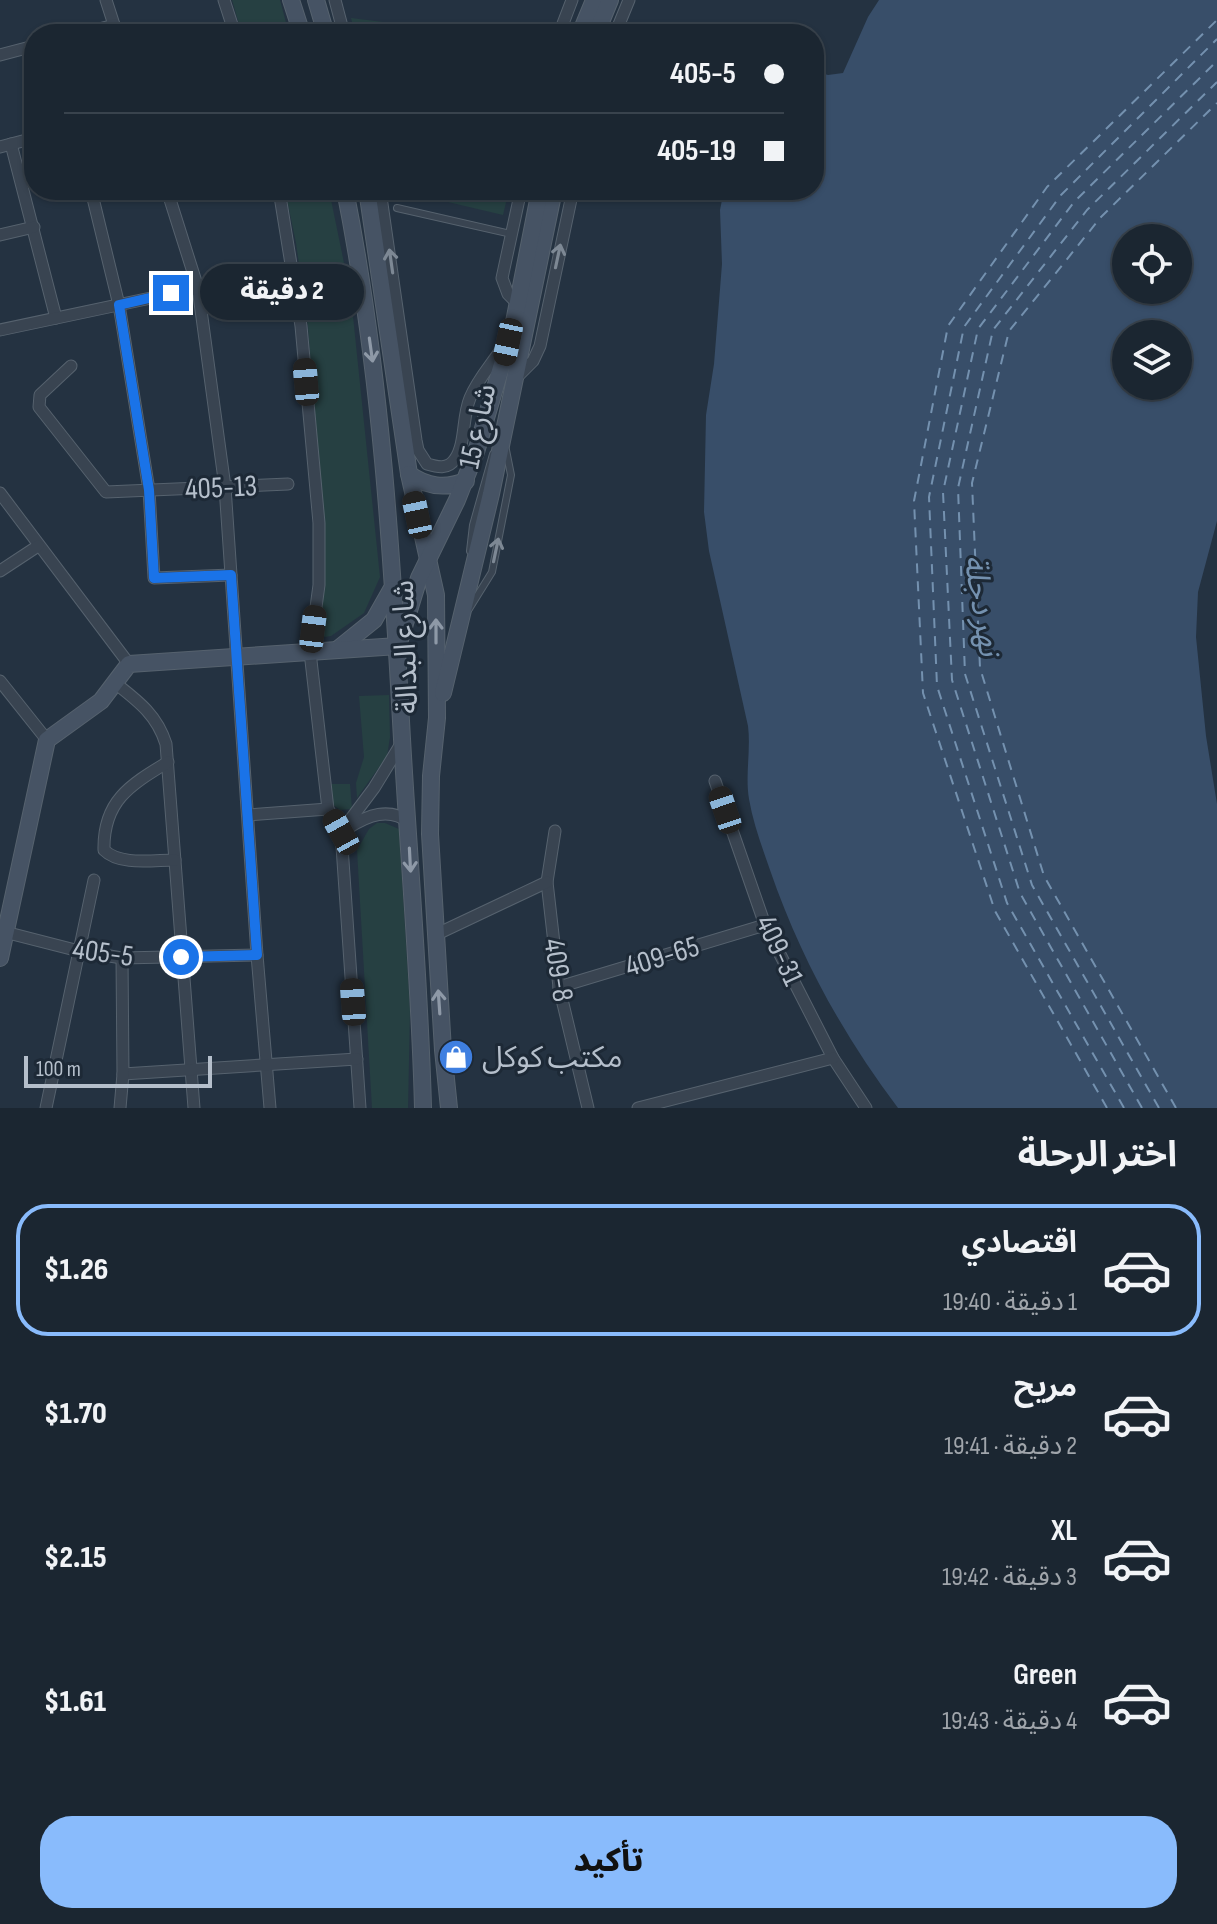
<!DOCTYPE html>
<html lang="ar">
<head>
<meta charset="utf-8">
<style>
	:root { --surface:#1b2631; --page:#242e39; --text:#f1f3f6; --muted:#a0a5ab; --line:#39434d; --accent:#89bbfc }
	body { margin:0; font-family:"Sofia Sans Condensed","Noto Sans Arabic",sans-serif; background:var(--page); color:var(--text); direction:rtl; height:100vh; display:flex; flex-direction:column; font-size:30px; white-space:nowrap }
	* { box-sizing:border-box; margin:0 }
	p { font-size:26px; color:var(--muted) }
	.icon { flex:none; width:44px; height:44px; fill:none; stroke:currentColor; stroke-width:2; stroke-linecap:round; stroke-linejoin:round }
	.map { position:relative; height:1108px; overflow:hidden; direction:ltr }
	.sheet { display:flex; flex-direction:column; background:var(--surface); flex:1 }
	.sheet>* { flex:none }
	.guide { position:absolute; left:24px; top:24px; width:800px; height:176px; border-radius:32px; box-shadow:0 2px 6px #0004,0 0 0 2px var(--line); direction:rtl; display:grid; align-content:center; height:176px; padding:0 40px; background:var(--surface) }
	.fabs { position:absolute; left:1112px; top:224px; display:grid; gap:16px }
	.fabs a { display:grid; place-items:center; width:80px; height:80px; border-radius:50%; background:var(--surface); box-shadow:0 2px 6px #0004,0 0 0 2px var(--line); font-size:40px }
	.scale { position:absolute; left:24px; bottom:20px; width:188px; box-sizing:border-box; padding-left:8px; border:4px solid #b5bfcb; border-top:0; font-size:22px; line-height:28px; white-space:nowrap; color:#b5bfcb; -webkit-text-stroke:6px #1d2936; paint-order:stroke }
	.end { position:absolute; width:36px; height:36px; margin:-18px; border:10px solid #1a73e8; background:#fff; box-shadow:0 0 0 4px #fff }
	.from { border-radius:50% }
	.bubble { position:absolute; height:56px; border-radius:28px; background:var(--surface); box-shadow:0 2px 6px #0004,0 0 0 2px var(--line); font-size:26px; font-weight:800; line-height:56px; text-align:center; direction:rtl }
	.car { position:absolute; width:24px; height:48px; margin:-24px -12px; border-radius:10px; box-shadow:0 0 6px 2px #0007; background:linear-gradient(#222 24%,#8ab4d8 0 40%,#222 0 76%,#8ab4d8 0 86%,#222 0) }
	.guide b { display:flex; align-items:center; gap:28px; height:76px; font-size:30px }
	.guide b+b { border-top:2px solid var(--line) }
	.guide i { width:20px; height:20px; background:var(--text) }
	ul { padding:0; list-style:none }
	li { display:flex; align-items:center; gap:24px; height:132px; margin:0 16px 12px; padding:0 24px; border:4px solid transparent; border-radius:32px }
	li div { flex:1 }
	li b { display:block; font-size:30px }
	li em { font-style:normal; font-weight:800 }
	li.current { border-color:var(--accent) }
	li>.icon { width:72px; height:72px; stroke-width:1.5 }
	h2 { padding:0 40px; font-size:36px; line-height:96px }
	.cta { display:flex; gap:16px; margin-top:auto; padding:16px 40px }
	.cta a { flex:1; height:92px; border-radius:32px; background:var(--accent); color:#111; font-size:32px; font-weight:800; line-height:92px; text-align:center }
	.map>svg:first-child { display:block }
</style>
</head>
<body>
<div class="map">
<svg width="1217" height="1108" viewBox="0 0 1217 1108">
	<rect width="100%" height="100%" fill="#243241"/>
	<g fill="#264042">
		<path d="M232 0H280L289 34H242Z"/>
		<path d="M351 18 480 34H355Z"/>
		<path d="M285 190H329L351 297 380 577 364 613 331 636 325 637 320 632 322 507 308 327 296 243Z"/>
		<path d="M397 190H509L503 215Z"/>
		<path d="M389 695 390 737 387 756 357 798 356 783 364 757 359 696Z"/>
		<path d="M330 784H350L352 809 340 810 332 804Z"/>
		<path d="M377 823H385L399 829 410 1010 408 1108H372L357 850 369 829Z"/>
	</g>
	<path fill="#384e69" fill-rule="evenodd" d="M879 0H1217V521L1198 592 1196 637 1206 736 1217 804V1108H898C843 1035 800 957 770 870 762 847 753 823 749 799 745 775 751 750 748 726L709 551 704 512 706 415 714 364 722 264 720 210 724 190H814V71L828 75 843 73 868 17ZM1126 238H1178V290H1126ZM1126 334H1178V386H1126Z"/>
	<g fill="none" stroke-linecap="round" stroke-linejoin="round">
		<g stroke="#7491af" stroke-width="2" stroke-dasharray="10 8" stroke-linecap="butt">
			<path d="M1107 1108 995 911 923 693 914 501 948 326 1047 187 1217 20"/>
			<path d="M1124 1108 1007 903 937 686 929 497 964 327 1061 195 1217 39"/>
			<path d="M1142 1108 1020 893 952 680 943 492 978 329 1074 202 1217 61"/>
			<path d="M1159 1108 1032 885 965 674 958 488 993 330 1087 210 1217 82"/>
			<path d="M1176 1108 1044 876 980 668 972 483 1009 331 1101 217 1217 103"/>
		</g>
		<g stroke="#56626e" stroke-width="8">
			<g id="lane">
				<path d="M397 208 511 234"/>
				<path d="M470 551 473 525 493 454"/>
				<path d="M469 609 492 572 511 475 506 450"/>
			</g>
		</g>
		<g stroke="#56626e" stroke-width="13">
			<g id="street">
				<path d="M106 0 117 34"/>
				<path d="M224 0 235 34"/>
				<path d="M335 0 344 34"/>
				<path d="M81 34 114 25"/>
				<path d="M559 34 572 0"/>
				<path d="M615 34 629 0"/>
				<path d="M0 55 34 46"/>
				<path d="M11 144 56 318"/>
				<path d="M0 147 34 138"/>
				<path d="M91 190 119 305 149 490 154 578 231 575"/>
				<path d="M167 190 198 288 225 487 257 955 270 1108"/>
				<path d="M279 190 301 326 319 523V585L310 652 328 809 341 832 360 1108"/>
				<path d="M380 190 416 440 418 450 427 464C437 467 448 470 455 459 466 443 462 417 470 398 478 378 493 363 504 345"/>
				<path d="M0 235 34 227"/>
				<path d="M516 302 508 294 502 278 521 190"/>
				<path d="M0 330 198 288"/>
				<path d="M71 366 40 395 39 407 106 492 288 484"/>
				<path d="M515 379 533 361 540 346 573 190"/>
				<path d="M0 493 129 664"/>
				<path d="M0 571 38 546"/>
				<path d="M0 681 47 740"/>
				<path d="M115 683C138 701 157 715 166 744L194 1108"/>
				<path d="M168 762C130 785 103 801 104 850 120 866 153 860 175 860"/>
				<path d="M715 781 765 925 833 1058 866 1108"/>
				<path d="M248 815 328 809"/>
				<path d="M348 828C368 815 389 807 409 822"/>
				<path d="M555 831 547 882 559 987 588 1108"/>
				<path d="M341 832 374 788 401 744"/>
				<path d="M1 931 79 951 122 958 257 955"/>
				<path d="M435 935 547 882"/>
				<path d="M559 987 765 925"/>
				<path d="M123 1074 357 1059"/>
				<path d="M46 1108 94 880"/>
				<path d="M120 1108 123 1074 122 958"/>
				<path d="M638 1108 833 1058"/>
			</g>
		</g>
		<g stroke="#56626e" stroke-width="18">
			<g id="secondary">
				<path d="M291 0 302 34"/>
				<path d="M316 0 326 34"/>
				<path d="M580 34 594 0"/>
				<path d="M596 34 610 0"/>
				<path d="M345 190C381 370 392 555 402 739 409 862 420 985 423 1108"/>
				<path d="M367 190 409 474 436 595 437 718 431 776 430 834 443 1050 449 1108"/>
				<path d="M409 474C427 487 445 489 466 481"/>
				<path d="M338 649 374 620 391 590"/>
				<path d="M443 693 491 494 554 190"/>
				<path d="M0 958 47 740 101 701 129 664 398 646 419 578 457 500 476 452 513 327 540 190"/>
			</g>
		</g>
		<use href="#lane" stroke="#394451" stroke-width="6"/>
		<use href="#street" stroke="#394451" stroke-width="11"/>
		<use href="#secondary" stroke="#465364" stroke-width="16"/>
	</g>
	<defs><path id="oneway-shaft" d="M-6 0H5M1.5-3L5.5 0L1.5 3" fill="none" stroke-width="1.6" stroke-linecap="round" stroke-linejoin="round" transform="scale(2)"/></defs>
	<g stroke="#7d8894">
		<use href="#oneway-shaft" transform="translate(558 256) rotate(-78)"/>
		<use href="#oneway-shaft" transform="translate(391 261) rotate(-98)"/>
		<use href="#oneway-shaft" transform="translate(496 550) rotate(-78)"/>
	</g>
	<g stroke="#8e99a7">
		<use href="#oneway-shaft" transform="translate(371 350) rotate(82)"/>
		<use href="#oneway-shaft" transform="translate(436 631) rotate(-90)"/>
		<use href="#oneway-shaft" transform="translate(410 860) rotate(87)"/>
		<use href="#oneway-shaft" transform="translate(439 1002) rotate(-94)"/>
	</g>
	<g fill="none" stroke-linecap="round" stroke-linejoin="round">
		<path stroke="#1a73e8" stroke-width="10" d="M171 293 119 305 149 490 154 578 231 575 257 955 181 957"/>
	</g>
	<defs>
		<g id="shop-disc" transform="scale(1.8)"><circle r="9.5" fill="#3f7fe0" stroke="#1d2936"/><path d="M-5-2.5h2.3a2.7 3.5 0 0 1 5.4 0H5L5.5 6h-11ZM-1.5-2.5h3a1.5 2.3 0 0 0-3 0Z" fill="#fff"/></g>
	</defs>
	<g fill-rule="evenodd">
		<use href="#shop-disc" x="456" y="1057"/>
	</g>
	<g text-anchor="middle" stroke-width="6" stroke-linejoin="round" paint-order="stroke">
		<g font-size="30" fill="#b5bfcb" stroke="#1d2936">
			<text transform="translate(477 426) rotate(-78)" y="10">شارع 15</text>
			<text transform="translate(221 487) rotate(-3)" y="10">405-13</text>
			<text transform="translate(405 647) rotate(-92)" y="10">شارع البدالة</text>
			<text transform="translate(780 950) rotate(65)" y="10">409-31</text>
			<text transform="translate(103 952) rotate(8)" y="10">405-5</text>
			<text transform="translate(662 956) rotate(-17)" y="10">409-65</text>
			<text transform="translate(559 970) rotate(81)" y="10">409-8</text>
		</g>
		<g font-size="30" fill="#b5bfcb" stroke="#1d2936" text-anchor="start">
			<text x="482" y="1067">مكتب كوكل</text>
		</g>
		<g font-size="32" font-style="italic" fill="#7491af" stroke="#1d2936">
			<text transform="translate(983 605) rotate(81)" y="11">نهر دجلة</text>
		</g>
	</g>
</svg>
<div class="fabs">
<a><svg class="icon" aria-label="locate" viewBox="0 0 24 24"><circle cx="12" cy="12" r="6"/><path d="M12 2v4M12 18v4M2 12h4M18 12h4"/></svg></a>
<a><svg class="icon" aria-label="layers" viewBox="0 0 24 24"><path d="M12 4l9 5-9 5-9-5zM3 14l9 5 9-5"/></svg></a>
</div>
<div class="scale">100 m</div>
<i class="end from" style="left:181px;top:957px"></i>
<i class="end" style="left:171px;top:293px"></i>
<div class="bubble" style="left:200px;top:264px;width:164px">2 دقيقة</div>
<i class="car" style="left:508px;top:342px;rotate:192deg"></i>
<i class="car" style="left:306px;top:382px;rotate:355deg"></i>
<i class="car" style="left:417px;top:515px;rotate:348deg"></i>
<i class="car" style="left:313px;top:629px;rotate:7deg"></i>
<i class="car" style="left:725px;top:810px;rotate:341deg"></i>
<i class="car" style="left:341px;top:832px;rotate:331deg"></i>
<i class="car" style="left:353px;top:1002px;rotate:356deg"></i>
<div class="guide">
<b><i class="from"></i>405-5</b>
<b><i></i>405-19</b>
</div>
</div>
<section class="sheet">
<h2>اختر الرحلة</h2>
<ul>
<li class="current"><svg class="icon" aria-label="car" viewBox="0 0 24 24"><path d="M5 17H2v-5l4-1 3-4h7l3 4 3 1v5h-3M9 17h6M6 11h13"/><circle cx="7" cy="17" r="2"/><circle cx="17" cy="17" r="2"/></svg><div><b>اقتصادي</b><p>1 دقيقة · 19:40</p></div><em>$1.26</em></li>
<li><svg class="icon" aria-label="car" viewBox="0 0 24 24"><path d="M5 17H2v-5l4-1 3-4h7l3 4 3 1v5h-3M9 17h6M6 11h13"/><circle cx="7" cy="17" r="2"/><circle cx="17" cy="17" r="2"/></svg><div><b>مريح</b><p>2 دقيقة · 19:41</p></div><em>$1.70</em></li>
<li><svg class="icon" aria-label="car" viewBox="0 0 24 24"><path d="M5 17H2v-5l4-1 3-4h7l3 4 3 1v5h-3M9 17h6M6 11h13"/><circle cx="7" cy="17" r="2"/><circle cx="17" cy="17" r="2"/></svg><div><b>XL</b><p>3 دقيقة · 19:42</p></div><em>$2.15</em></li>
<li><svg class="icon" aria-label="car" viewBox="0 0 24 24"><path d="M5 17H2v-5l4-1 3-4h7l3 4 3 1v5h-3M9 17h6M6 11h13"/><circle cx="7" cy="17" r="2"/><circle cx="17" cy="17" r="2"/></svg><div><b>Green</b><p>4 دقيقة · 19:43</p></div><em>$1.61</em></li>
</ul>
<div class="cta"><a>تأكيد</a></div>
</section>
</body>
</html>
